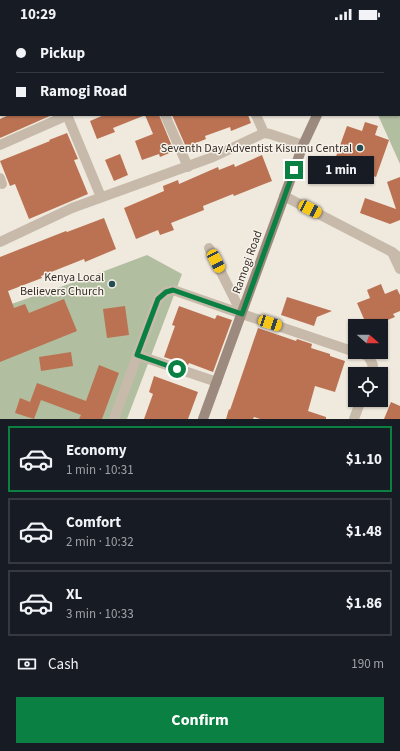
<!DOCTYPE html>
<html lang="en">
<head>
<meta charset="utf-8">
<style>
	:root { --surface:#171b24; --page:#242831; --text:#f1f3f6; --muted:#9ea1a6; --line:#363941; --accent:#0b8043 }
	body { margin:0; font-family:"Source Sans 3",sans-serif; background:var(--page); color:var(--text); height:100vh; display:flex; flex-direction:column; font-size:15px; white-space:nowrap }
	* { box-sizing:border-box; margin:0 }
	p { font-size:13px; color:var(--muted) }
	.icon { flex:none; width:22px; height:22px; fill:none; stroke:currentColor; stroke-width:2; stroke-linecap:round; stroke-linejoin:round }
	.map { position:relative; height:391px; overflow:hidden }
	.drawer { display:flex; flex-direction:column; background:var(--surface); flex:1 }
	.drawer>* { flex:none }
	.banner { position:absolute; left:0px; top:0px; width:400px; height:88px; box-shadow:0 1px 3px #0004; display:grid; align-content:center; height:88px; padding:0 16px; background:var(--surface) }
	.needle { width:26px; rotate:110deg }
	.fabs { position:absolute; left:348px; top:291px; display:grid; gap:8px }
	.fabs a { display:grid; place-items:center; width:40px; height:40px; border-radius:0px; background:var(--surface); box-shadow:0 1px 3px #0004; font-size:20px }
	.end { position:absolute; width:18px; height:18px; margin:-9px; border:5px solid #0b8043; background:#fff; box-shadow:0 0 0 2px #fff }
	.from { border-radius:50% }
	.bubble { position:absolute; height:28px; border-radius:0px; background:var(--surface); box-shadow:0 1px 3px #0004; font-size:13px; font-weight:700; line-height:28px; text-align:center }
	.car { position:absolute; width:12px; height:24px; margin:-12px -6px; border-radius:5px; box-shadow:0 0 3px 1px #0007; background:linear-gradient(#f5c518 24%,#345 0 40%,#f5c518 0 76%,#345 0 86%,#f5c518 0) }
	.banner b { display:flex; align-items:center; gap:14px; height:38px; font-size:15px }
	.banner b+b { border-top:1px solid var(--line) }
	.banner i { width:10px; height:10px; background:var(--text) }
	ul { padding:7px 0 0; list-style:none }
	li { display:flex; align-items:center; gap:12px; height:66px; margin:0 8px 6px; padding:0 8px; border:2px solid var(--line); border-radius:0px }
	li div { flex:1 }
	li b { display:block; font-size:15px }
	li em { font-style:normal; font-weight:700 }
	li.selected { border-color:var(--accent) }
	li>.icon { width:36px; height:36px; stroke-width:1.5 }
	.pay { display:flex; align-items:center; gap:10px; height:44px; padding:0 16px; font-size:15px }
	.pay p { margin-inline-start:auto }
	.cta { display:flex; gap:8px; margin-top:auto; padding:8px 16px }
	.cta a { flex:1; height:46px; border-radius:0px; background:var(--accent); color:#fff; font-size:16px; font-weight:700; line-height:46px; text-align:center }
	.status { display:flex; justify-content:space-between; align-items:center; height:28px; padding:0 20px; background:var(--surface); direction:ltr }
	.status svg { height:11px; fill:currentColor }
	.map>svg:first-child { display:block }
</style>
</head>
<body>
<div class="status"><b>10:29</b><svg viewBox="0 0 49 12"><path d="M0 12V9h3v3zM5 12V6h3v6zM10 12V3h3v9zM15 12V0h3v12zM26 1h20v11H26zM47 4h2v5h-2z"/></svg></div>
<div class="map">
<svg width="400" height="391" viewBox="0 0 400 391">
	<rect width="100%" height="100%" fill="#f0e9de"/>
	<g fill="#b2bea0">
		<path d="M340 0H400V136L378 87H399V1H340Z"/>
		<path d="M147 227 182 246 127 391H0V280L86 250Z"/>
	</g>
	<g fill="#ba7252">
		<path d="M9 87H52L0 110V91Z"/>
		<path d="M104 87H143V88L113 100 115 104 97 111 90 93Z"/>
		<path d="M145 87H159L174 123 160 129 159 126 142 132 135 113 153 106Z"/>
		<path d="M172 87H248L251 95 231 103 230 99 205 108 206 111 186 119Z"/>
		<path d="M365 94 378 98 375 107 389 112 376 149 334 134 347 98 362 103Z"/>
		<path d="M67 105 78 131 74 132 88 166 29 191 15 156 10 158 0 133 50 113 49 112Z"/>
		<path d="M120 126 128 147 114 153 105 132Z"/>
		<path d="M262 127 272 153 234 168 233 166 203 178 204 182 171 195 174 202 160 207 158 202 136 211 124 180 164 163 163 158 178 152 179 156 218 139 219 142 234 136 235 139Z"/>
		<path d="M400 149V192L390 196 360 185 365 170 396 181 387 154Z"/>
		<path d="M104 190 116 221 85 234 84 231 41 248 42 250 8 263 14 280 25 276 29 285 64 271 77 303 0 334V229L66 203 67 204Z"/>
		<path d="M381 256 385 266 397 261 400 267V283L393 286 395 289 373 298H367L357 275 370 270 367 262Z"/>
		<path d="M287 269 332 283 317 289 314 298 281 287Z"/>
		<path d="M125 278 129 307 107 310 103 281Z"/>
		<path d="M179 278 215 291 217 287 232 292 213 344 189 335 188 337 164 329 175 298 172 297Z"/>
		<path d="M258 300 296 313 297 311 312 316 311 320 330 326V328L345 333 335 364 315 358 308 383 326 389V391H260L254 389 253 391H226L229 381 230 382Z"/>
		<path d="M71 324 73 338 41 343 39 329Z"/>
		<path d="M99 337 119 345 102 391H79L81 387 41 372 34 391 15 385 20 370 30 374 37 355 86 373Z"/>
		<path d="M154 348 198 364 188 391H144L153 366 149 364Z"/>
		<path d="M391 374 400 378V391H384Z"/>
	</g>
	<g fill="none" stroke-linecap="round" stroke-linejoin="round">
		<g stroke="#c7baab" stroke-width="10">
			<path d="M34 0V1"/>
			<path d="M128 0 129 1"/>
			<path d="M218 0 219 1"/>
			<path d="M164 1 166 0"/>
			<path d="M0 70H1"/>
			<path d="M67 87 101 169"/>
			<path d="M165 87 188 139"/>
			<path d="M256 87 264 105"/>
			<path d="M0 117 68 87"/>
			<path d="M0 150 2 156"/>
			<path d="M284 168 392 224 400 230"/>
			<path d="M0 214 72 180 213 129 264 105 270 106 303 117"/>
			<path d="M209 220 242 286 355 324"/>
			<path d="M392 224 400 241"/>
			<path d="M356 324 368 328 373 337 370 346"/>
			<path d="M137 327 217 354"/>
			<path d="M114 391 158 271 166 264 173 262 242 286"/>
			<path d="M354 391 361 372"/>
		</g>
		<g stroke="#9b8a7d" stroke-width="10">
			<path d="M314 0V1"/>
			<path d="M203 391 303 117 317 87"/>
		</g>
	</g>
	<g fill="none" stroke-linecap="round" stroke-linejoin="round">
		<path stroke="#0b8043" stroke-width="5" d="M177 341 137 327 158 271 166 264 173 262 242 286 294 142"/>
	</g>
	<g fill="#234d53" stroke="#f8f3ea" stroke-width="1.5">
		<circle cx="360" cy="120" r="4"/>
		<circle cx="112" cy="256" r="4"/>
	</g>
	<g text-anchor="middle" stroke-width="3" stroke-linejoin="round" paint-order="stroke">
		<g font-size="12" fill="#362e2a" stroke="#f8f3ea" text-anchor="end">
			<text x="352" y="124">Seventh Day Adventist Kisumu Central</text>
			<text x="104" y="253">Kenya Local<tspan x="104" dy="14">Believers Church</tspan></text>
		</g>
		<g font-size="12" fill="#362e2a" stroke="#f8f3ea">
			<text transform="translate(247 234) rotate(-70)" y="4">Ramogi Road</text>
		</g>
	</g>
</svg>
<div class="fabs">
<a><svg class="needle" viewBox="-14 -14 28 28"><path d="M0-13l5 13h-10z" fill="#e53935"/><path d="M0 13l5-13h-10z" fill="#9ea1a6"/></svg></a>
<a><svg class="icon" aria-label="locate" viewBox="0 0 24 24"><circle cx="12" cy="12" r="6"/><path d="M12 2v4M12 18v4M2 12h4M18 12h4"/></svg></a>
</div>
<i class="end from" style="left:177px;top:341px"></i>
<i class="end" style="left:294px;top:142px"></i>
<div class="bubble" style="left:308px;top:128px;width:66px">1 min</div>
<i class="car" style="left:310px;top:181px;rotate:117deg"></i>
<i class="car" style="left:216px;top:233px;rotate:153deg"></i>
<i class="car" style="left:270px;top:295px;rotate:108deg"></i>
<div class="banner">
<b><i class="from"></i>Pickup</b>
<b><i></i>Ramogi Road</b>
</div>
</div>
<section class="drawer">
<ul>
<li class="selected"><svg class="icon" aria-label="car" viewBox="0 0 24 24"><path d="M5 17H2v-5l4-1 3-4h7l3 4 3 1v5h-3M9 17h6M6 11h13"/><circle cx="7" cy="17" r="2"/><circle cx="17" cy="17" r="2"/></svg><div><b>Economy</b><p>1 min · 10:31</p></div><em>$1.10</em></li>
<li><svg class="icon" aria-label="car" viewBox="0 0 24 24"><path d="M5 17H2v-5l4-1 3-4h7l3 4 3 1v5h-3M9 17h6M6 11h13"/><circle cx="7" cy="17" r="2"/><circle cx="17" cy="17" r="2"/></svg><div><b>Comfort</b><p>2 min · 10:32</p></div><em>$1.48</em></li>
<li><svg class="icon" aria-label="car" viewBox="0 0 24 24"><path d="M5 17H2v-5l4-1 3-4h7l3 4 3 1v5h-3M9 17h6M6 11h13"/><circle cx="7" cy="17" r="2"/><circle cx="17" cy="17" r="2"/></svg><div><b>XL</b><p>3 min · 10:33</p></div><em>$1.86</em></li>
</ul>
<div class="pay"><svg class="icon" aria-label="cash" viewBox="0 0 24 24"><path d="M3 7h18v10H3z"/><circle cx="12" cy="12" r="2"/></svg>Cash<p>190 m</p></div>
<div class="cta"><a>Confirm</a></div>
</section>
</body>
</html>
